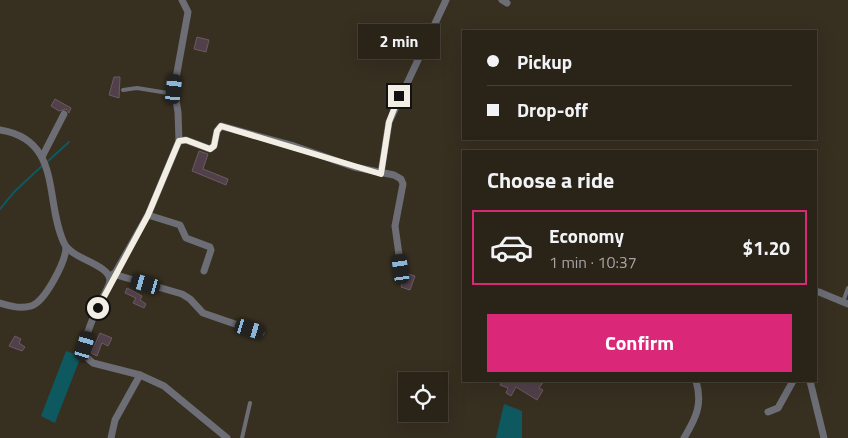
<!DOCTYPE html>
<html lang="en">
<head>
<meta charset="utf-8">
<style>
	:root { --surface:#292318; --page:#312b21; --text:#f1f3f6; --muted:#a5a4a2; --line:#454037; --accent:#db2777 }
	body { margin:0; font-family:"Titillium Web",sans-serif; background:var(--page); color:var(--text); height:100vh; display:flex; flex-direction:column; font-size:19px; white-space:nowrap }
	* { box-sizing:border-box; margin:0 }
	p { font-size:16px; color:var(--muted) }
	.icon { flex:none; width:28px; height:28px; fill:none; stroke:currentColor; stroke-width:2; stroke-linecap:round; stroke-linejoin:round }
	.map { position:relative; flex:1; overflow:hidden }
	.sheet { position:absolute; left:462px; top:150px; width:355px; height:232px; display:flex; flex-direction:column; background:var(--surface); border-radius:0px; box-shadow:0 5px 20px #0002,0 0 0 1px var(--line) }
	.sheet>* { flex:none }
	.top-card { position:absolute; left:462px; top:30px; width:355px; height:110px; border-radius:0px; box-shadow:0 5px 20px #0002,0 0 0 1px var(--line); display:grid; align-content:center; height:110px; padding:0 25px; background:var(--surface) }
	.fabs { position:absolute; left:398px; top:372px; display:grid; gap:10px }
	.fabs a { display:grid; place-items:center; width:50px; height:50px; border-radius:0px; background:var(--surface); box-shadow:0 5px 20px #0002,0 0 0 1px var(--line); font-size:25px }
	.end { position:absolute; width:22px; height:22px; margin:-11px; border:6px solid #f2eee4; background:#111; box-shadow:0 0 0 2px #111 }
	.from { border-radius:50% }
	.bubble { position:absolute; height:35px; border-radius:0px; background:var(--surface); box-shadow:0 5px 20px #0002,0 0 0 1px var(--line); font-size:16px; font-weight:700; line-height:35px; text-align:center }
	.car { position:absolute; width:15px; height:30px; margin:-15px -8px; border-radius:6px; box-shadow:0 0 4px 1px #0007; background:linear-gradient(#222 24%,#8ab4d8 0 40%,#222 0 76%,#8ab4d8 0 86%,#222 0) }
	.top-card b { display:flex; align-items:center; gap:18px; height:48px; font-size:19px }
	.top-card b+b { border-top:1px solid var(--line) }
	.top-card i { width:12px; height:12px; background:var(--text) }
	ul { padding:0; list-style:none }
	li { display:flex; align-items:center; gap:15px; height:75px; margin:0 10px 8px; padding:0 15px; border:2px solid transparent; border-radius:0px }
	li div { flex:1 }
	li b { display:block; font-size:19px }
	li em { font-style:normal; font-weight:700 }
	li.on { border-color:var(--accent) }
	li>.icon { width:45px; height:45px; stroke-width:1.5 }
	h2 { padding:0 25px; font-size:22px; line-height:60px }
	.primary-button { display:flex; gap:10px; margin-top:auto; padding:10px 25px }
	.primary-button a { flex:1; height:58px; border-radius:0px; background:var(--accent); color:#fff; font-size:20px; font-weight:700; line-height:58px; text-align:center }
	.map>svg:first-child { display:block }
</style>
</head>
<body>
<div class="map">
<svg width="848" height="438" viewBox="0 0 848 438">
	<rect width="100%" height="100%" fill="#372f20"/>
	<g fill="#0e5960">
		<path d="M66 351 81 356 55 423 41 416Z"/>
		<path d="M504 404 522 411V438H496Z"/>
	</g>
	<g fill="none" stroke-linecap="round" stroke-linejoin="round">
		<g stroke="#0e5960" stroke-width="2">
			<path d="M47 162 69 142"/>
			<path d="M0 209 15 191 43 165"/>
		</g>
	</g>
	<g fill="#514049" stroke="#6d5a64">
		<path d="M197 37 209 40 206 52 194 49Z"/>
		<path d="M114 77H120L119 98 109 95Z"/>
		<path d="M55 99 71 108 69 113 66 109 59 111 51 106Z"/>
		<path d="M199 151 208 154 203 169 228 179 226 185 192 171Z"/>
		<path d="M405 273 415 276 410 290 401 287Z"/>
		<path d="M127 288 142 296 140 300 146 304 144 308 133 303 136 298 125 293Z"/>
		<path d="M100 333 112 338 108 346 102 343 97 356 91 353Z"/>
		<path d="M15 336 21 339 19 343 25 347 22 351 9 346Z"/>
		<path d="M502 381H544L539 388 543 390 537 400 516 387 511 396 506 393 508 388 500 385Z"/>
	</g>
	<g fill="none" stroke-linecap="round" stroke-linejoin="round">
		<g stroke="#6c6d75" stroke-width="4">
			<path d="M123 90 137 88 174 94"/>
			<path d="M843 302 848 288"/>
			<path d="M242 438 250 403"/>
		</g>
		<g stroke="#6c6d75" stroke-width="7">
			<path d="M502 0 507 3"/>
			<path d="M0 130C63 140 44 201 64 243 71 259 109 264 110 280 110 285 105 292 103 297 97 308 83 339 84 351 85 356 89 360 93 363L140 375 164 386 227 438"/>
			<path d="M179 141 186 140 210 149 214 146 217 131 221 126 294 146 354 167 394 175 401 179 403 184 395 226 401 269"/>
			<path d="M42 157 64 114"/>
			<path d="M381 173 389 122 446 0"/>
			<path d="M148 215 180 225 186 238 210 247 211 250 204 271"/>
			<path d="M113 274 182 294 190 299 203 313 261 333"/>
			<path d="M110 282 148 215 179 141 178 112 174 89 188 12 182 0"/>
			<path d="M819 292 848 304"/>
			<path d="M0 303C9 306 22 309 31 306 45 302 66 261 66 247"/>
			<path d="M810 381 824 438"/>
			<path d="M768 412 778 408 793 381"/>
			<path d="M111 438 115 420 140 375"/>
			<path d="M684 438C696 418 703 404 696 381"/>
		</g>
	</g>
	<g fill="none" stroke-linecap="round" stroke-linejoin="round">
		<path stroke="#f2eee4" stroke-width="6" d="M98 308 148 215 179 141 186 140 210 149 214 146 217 131 221 126 381 174 389 122 399 96"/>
	</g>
</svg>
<div class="fabs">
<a><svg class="icon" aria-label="locate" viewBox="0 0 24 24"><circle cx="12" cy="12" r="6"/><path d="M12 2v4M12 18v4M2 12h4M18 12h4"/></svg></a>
</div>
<i class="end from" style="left:98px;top:308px"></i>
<i class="end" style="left:399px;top:96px"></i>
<div class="bubble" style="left:358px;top:24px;width:82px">2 min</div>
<i class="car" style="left:174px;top:89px;rotate:6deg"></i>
<i class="car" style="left:401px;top:269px;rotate:352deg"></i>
<i class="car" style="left:146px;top:284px;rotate:286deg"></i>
<i class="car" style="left:250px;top:329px;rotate:107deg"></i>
<i class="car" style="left:85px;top:346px;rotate:17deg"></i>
<div class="top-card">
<b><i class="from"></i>Pickup</b>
<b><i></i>Drop-off</b>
</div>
<section class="sheet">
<h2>Choose a ride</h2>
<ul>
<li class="on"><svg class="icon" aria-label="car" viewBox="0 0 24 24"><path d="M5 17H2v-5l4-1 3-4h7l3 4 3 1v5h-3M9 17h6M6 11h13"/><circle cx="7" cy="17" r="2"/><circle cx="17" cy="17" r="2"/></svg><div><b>Economy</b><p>1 min · 10:37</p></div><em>$1.20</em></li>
</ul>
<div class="primary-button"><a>Confirm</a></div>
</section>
</div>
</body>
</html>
